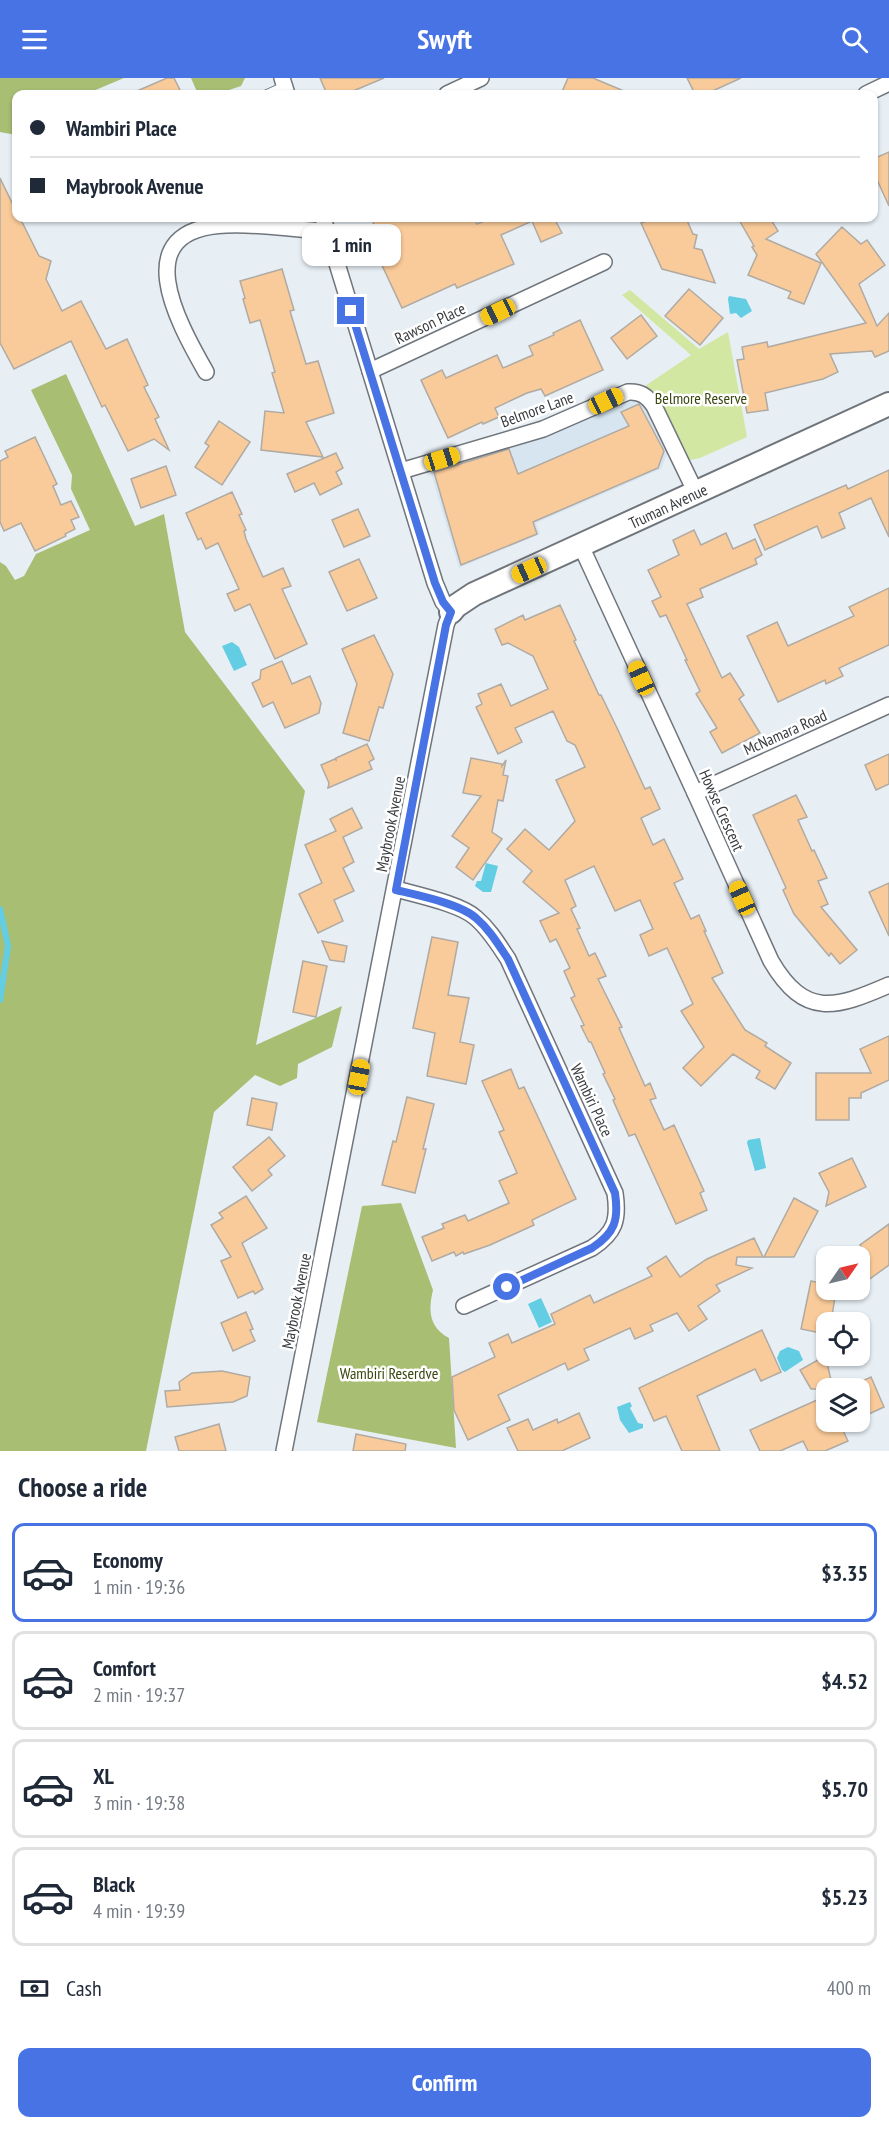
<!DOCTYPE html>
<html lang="en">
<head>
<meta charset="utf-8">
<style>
	:root { --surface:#fff; --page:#f6f6f7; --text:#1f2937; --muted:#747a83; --line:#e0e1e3; --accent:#4873e5 }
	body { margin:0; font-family:"PT Sans Narrow",sans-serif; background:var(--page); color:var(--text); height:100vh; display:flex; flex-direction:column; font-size:22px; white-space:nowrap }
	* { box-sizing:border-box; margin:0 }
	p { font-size:20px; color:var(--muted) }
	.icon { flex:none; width:33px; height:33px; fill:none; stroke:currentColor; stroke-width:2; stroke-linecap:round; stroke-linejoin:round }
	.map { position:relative; height:1373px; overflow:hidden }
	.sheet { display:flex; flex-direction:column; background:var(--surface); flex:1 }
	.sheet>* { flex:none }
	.top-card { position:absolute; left:12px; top:12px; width:866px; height:132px; border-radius:12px; box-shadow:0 2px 4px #0004; display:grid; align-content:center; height:132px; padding:0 18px; background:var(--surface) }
	.needle { width:39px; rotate:56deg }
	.fabs { position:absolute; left:816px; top:1168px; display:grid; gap:12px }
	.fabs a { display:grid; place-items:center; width:54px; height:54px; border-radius:12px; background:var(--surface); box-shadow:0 2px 4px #0004; font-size:30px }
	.end { position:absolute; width:27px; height:27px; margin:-14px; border:8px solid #4873e5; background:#fff; box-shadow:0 0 0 3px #fff }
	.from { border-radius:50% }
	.bubble { position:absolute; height:42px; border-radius:12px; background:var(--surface); box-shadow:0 2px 4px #0004; font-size:20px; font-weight:800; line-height:42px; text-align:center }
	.car { position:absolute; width:18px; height:36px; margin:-18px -9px; border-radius:8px; box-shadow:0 0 4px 2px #0007; background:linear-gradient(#f5c518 24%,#345 0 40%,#f5c518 0 76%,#345 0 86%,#f5c518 0) }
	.top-card b { display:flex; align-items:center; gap:21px; height:57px; font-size:22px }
	.top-card b+b { border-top:2px solid var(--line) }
	.top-card i { width:15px; height:15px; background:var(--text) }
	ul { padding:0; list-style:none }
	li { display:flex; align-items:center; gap:18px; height:99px; margin:0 12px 9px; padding:0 6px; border:3px solid var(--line); border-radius:12px }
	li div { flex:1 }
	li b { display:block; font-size:22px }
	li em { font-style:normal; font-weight:800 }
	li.current { border-color:var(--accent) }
	li>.icon { width:54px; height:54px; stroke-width:1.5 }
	h2 { padding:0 18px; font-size:27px; line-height:72px }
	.pay { display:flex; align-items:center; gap:15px; height:66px; padding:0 18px; font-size:22px }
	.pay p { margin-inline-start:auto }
	.cta { display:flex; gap:12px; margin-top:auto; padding:12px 18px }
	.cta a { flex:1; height:69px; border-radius:12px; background:var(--accent); color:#fff; font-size:24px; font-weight:800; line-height:69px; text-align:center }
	header { display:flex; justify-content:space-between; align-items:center; height:78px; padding:0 18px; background:var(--accent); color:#fff; font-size:27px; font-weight:800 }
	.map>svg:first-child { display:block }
</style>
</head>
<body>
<header><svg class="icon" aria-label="menu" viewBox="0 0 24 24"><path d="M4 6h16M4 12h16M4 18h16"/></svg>Swyft<svg class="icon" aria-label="search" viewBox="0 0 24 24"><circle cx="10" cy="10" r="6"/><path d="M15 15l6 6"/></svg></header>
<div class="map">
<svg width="889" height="1373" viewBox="0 0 889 1373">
	<rect width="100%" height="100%" fill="#e7eff5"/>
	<path fill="#d7e5f0" d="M634 320 645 327 668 374 661 391 536 445 540 456 459 490 430 392 540 359 627 321Z"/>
	<path fill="#d2e7a2" d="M630 212 699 271 728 254 747 359 700 380 690 382 661 323 642 310 691 277 622 217Z"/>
	<g fill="#a8be73">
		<path d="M0 0H124L86 16H16V57L0 54Z"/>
		<path d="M191 0H245L241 8 217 16H198Z"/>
		<path d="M66 296 135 448 164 436 185 554 305 713 256 967 342 928 332 969 298 986 297 1000 280 1008 255 997 214 1034 146 1373H0V484L6 488 15 502 24 498 36 476 90 452 71 411 72 397 31 312Z"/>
		<path d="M401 1125 433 1212C428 1233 429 1249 449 1260L456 1370 317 1344 362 1128Z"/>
	</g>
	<g fill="#62cde3">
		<path d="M729 218 746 221 752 233 741 240 736 235 730 236 728 221Z"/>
		<path d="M232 564 239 569 247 587 234 593 222 568Z"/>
		<path d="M486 785 498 788 491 814H483L475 808 477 803H481Z"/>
		<path d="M760 1060 766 1090 755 1093 747 1065 748 1062Z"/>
		<path d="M541 1220 552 1244 539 1250 528 1226Z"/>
		<path d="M788 1269 799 1273 803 1282 785 1294 782 1292 777 1280 780 1273Z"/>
		<path d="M630 1324 632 1328 630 1330 638 1345 643 1346V1350L629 1355 620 1342 617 1329Z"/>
	</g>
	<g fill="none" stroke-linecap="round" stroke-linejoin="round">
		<path stroke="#62cde3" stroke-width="6" d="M0 831 8 868 0 922"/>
	</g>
	<g fill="#f9cb9a" stroke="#b0aaa3" stroke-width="1.5">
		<path d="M167 0H174L182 16H130Z"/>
		<path d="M320 0H384L346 16H327Z"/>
		<path d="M568 0H593L631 16H561Z"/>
		<path d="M687 0H741L706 16H695Z"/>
		<path d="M889 74V128L873 93V81Z"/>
		<path d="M0 100 16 133V140H20L39 178 51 183 46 201 62 233 81 223 106 271 127 261 148 307 144 309 159 339 155 341 169 372 154 361 128 373 105 327 102 329 71 263 14 291 0 265Z"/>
		<path d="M371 140H474L477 146 492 140H554L562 155 541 164 532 143 501 157 514 186 457 210 455 206 402 230 372 166 381 162Z"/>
		<path d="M655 140H686L693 156 697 157 694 170 702 172 715 205 662 191 641 145Z"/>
		<path d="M738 140H770L778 153 766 161 821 185 804 226 788 220 791 214 748 197 757 177 752 169 754 168Z"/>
		<path d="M842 149 861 166 867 162 885 187 859 206 877 248 889 235V273L875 279 872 273 830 276 838 294 823 301 765 315 768 332 747 335 737 282 744 281 742 269 767 264 768 269 866 245 816 176Z"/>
		<path d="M282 191 294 232 290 233 306 286 318 283 334 335 306 344 323 379 261 372 265 333 284 335 272 295 275 294 260 242 250 245 243 221 245 220 240 203Z"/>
		<path d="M689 211 723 240 700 267 665 238Z"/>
		<path d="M641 237 657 258 627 281 611 260Z"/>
		<path d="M580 242 603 292 545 318 541 311 527 315 495 330 499 339 483 346 482 344 448 360 421 302 442 292 446 300 497 277 503 290 533 277 529 268 554 257 553 255Z"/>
		<path d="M639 326 664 373 658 390 533 444 537 456 461 487 434 394 509 371 518 396 629 348 621 334Z"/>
		<path d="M219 343 250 364 222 407 195 389 209 368 205 365Z"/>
		<path d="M35 359 57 406 53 408 61 427 71 423 79 439 71 442 75 451 65 456 66 458 35 473 21 445 4 453 0 444V383L8 379 5 373Z"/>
		<path d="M336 375 343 390 336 394 342 406 320 417 314 405 295 414 287 396Z"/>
		<path d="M166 388 176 417 141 430 131 401Z"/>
		<path d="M889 392V459L871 420 839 435 845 450 822 460 817 448 765 472 754 447 846 407 848 411Z"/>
		<path d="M232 414 242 436 239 437 246 452 244 453 246 461 263 499 283 490 291 508 282 511 307 566 275 581 250 526 235 533 227 516 239 511 218 465 206 471 201 460 198 462 186 435Z"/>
		<path d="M358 431 370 458 344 469 332 442Z"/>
		<path d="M694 452 701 467 726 455 733 471 755 461 762 477 755 481 757 486 700 511 703 519 687 526 722 600 730 595 744 617 739 621 760 655 722 675 710 654 717 650 696 616 700 613 685 582H687L666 537 660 539 652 523 661 519 648 492 679 477 673 462Z"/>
		<path d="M359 481 377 520 347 533 329 494Z"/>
		<path d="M889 510V567L839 590 843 598 826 606 825 602 778 624 747 558 777 544 788 568 854 538 849 529Z"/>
		<path d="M560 527 576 562 574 563 599 617H601L618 652 645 711 650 709 660 731 641 740 653 767 664 761 683 801 674 805 691 841 699 837 706 853H704L723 895 712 900 745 952 767 965 765 968 791 985 775 1011 756 1000 760 993 733 976 701 1008 683 990 704 969 681 933 693 926 667 870 649 878 640 857 653 851 640 822 615 833 594 788 565 802 576 828 571 831 580 850 577 851 589 878 595 875 606 898 598 901 622 949 619 950 645 1008 650 1005 656 1020 650 1022 664 1052 674 1047 704 1113 700 1115 707 1132 676 1146 635 1056 629 1058 613 1022 615 1021 603 996 605 995 591 964H589L581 948 584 947 571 920 575 918 564 893 570 890 556 861 550 864 540 843 559 835 523 804 532 793 507 771 525 751 549 772 575 743 556 702 585 689 575 667 567 663 553 633 515 650 522 664 498 676 476 629 482 626 478 616 501 606 511 628 548 611 533 578 508 565 502 567 495 551 523 537 525 542Z"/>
		<path d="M374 557 393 596 383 630 379 629 369 663 343 655 357 606 342 571Z"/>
		<path d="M282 583 292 606 310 598 321 625 319 635 285 650 273 624 263 629 252 605 260 601 261 592Z"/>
		<path d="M367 666 374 681 369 684 372 691 328 710 329 705 321 687 335 681 336 682V680Z"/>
		<path d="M889 676V706L876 712 865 687Z"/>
		<path d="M471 680 502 686V688L506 682 503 697 508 698 503 723 498 722 492 754 502 761 473 802 456 789 469 770 452 758 481 718 463 715Z"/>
		<path d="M796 717 807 739 798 742 812 773 814 772 827 800 818 803 828 826 821 829 857 872 840 886 831 875 829 878 794 836 783 812 786 810 753 737Z"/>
		<path d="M352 730 362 750 343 759 354 784 343 790 354 813 334 822 343 843 318 855 299 816 322 805 305 767 336 753 330 741Z"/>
		<path d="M889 805V858L869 814Z"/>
		<path d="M432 859 458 864 448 917 469 920 460 964 474 967 466 1006 427 998 435 955 413 950Z"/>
		<path d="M322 863 347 868 344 884 330 882Z"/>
		<path d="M303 883 327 888 316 939 293 934Z"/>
		<path d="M889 958V1002L861 1015V1020H849V1042H816V995H871L860 971Z"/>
		<path d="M511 991 519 1011 524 1009 576 1121 532 1142 534 1147 490 1167 464 1176 463 1174 456 1178 454 1174 432 1183 422 1159 444 1150 442 1146 465 1137 468 1143 509 1125 499 1103 517 1095 499 1054 504 1052 482 1003Z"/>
		<path d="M407 1019 434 1026 423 1071H426L415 1115 382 1107 393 1063 396 1064Z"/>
		<path d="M252 1020 277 1025 272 1052 247 1047Z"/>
		<path d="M269 1059 285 1078 268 1092 272 1097 252 1113 233 1089Z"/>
		<path d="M852 1080 866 1109 826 1128 829 1114 819 1095Z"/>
		<path d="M246 1118 267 1150 242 1165 263 1211 255 1216 253 1213 238 1220 221 1183 231 1179 211 1147 223 1140 219 1135Z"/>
		<path d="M794 1120 818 1133 794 1179H764Z"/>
		<path d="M889 1146V1187L860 1208V1175L864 1172 860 1167Z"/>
		<path d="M754 1160 763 1179H737L736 1187 752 1190 716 1207 720 1213 698 1228 707 1241 689 1253 677 1235 650 1247 653 1253 635 1261 630 1250 584 1271 589 1282 568 1292 565 1285 498 1317 510 1342 468 1362 454 1332 452 1299 495 1279 489 1265 508 1256 512 1265 555 1246 551 1236 590 1217 594 1225 652 1198 647 1190 666 1178 680 1199 707 1181Z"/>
		<path d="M811 1203 826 1206V1212H836L831 1245H826V1256L801 1251Z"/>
		<path d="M246 1234 253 1251 250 1252 255 1263 233 1273 221 1245Z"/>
		<path d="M762 1252 781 1294 761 1303 755 1291 697 1318 720 1373H682L666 1338 654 1343 639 1310Z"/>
		<path d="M826 1280 833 1311H811L800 1292 818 1282Z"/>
		<path d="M222 1293 250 1299 247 1318 233 1324 167 1329 165 1313 180 1312 179 1304 192 1295Z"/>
		<path d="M871 1299 884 1329 860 1340V1304Z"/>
		<path d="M826 1318V1344H839L848 1363 825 1373H808L803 1363 780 1373H760L750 1352Z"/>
		<path d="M579 1335 590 1360 562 1373H518L507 1350 528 1341 533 1352 557 1341 558 1345Z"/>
		<path d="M219 1346 226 1373H179L175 1359Z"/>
		<path d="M356 1356 406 1366 405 1373H353Z"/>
	</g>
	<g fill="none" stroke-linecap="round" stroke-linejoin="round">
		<g stroke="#6f757b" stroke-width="10">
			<path id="lane" d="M267 16 285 8"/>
		</g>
		<g stroke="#6f757b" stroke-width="18">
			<g id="street">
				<path d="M282 0 287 16"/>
				<path d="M447 16 481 0"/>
				<path d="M866 16 889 5"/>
				<path d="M370 293 604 184"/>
				<path d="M206 294C177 243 126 151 226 147 259 145 294 152 327 153"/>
				<path d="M401 393 543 351 628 314C640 313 647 318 654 328L696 415"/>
				<path d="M581 468 695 715 771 883C805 941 836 930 889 907"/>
				<path d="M695 715 889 627"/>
				<path d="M396 811C417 817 461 826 476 840 489 851 498 866 508 881L615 1115C619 1142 615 1155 592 1170L464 1228"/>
				<path d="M284 1373 446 547 451 534 443 524 435 505 323 140"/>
			</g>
		</g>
		<g stroke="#6f757b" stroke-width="26">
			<path id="secondary" d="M451 534 456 528 474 516 889 326"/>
		</g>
		<use href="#lane" stroke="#fff" stroke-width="8"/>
		<use href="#street" stroke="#fff" stroke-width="15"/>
		<use href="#secondary" stroke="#fff" stroke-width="22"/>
	</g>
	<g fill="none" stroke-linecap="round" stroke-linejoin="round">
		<path stroke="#4873e5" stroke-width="8" d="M351 233 435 505 443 524 451 534 446 547 396 812C417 817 461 826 476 840 489 851 498 866 508 881L615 1115C619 1142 615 1155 592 1170L507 1209"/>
	</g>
	<g text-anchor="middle" stroke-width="5" stroke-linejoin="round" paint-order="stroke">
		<g font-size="16" fill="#393c3f" stroke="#fff">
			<text transform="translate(430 245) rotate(-25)" y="6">Rawson Place</text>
			<text transform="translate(537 331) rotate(-20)" y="6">Belmore Lane</text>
			<text transform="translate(668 428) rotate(-25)" y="6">Truman Avenue</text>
			<text transform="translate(785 654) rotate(-24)" y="6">McNamara Road</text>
			<text transform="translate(722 732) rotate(66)" y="6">Howse Crescent</text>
			<text transform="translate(390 746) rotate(-79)" y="6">Maybrook Avenue</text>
			<text transform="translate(592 1022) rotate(65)" y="6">Wambiri Place</text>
			<text transform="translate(296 1223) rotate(-79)" y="6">Maybrook Avenue</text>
		</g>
		<g font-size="16" fill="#39460e" stroke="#fff">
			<text x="701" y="326">Belmore Reserve</text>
			<text x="389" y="1301">Wambiri Reserdve</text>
		</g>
	</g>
</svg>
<div class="fabs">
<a><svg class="needle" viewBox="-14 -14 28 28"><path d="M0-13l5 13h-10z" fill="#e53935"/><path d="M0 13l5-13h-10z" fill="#747a83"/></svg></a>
<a><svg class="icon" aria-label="locate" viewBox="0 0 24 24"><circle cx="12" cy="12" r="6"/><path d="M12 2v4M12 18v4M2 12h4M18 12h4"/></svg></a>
<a><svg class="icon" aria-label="layers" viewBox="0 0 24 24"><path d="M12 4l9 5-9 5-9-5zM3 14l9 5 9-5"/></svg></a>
</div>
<i class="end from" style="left:507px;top:1209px"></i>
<i class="end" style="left:351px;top:233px"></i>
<div class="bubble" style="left:302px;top:146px;width:99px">1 min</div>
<i class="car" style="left:498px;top:234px;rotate:245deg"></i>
<i class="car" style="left:606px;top:323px;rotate:65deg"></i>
<i class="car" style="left:442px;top:381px;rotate:73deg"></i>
<i class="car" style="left:529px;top:492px;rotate:246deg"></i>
<i class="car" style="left:641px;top:600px;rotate:336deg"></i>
<i class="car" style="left:742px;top:820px;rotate:336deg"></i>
<i class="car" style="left:359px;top:999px;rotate:11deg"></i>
<div class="top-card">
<b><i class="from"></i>Wambiri Place</b>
<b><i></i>Maybrook Avenue</b>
</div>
</div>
<section class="sheet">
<h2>Choose a ride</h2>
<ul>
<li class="current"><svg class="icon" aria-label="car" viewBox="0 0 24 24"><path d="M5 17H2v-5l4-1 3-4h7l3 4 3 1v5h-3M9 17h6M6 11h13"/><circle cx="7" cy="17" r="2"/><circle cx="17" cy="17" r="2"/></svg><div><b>Economy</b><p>1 min · 19:36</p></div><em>$3.35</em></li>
<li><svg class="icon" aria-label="car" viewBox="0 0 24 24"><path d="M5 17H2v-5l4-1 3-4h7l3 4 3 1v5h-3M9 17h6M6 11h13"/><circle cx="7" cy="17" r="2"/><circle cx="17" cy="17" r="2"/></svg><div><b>Comfort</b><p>2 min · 19:37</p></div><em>$4.52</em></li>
<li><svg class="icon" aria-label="car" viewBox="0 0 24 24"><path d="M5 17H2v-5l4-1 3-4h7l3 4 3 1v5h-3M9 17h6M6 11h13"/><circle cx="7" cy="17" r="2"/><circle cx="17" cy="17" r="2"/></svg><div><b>XL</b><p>3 min · 19:38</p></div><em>$5.70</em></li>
<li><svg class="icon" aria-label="car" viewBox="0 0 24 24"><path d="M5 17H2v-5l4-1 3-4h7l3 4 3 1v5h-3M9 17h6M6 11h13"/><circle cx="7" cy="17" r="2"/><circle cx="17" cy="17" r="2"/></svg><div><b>Black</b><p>4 min · 19:39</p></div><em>$5.23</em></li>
</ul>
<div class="pay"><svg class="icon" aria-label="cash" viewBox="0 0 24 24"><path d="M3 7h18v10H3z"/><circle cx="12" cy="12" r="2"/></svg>Cash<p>400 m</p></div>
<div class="cta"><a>Confirm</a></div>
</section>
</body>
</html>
